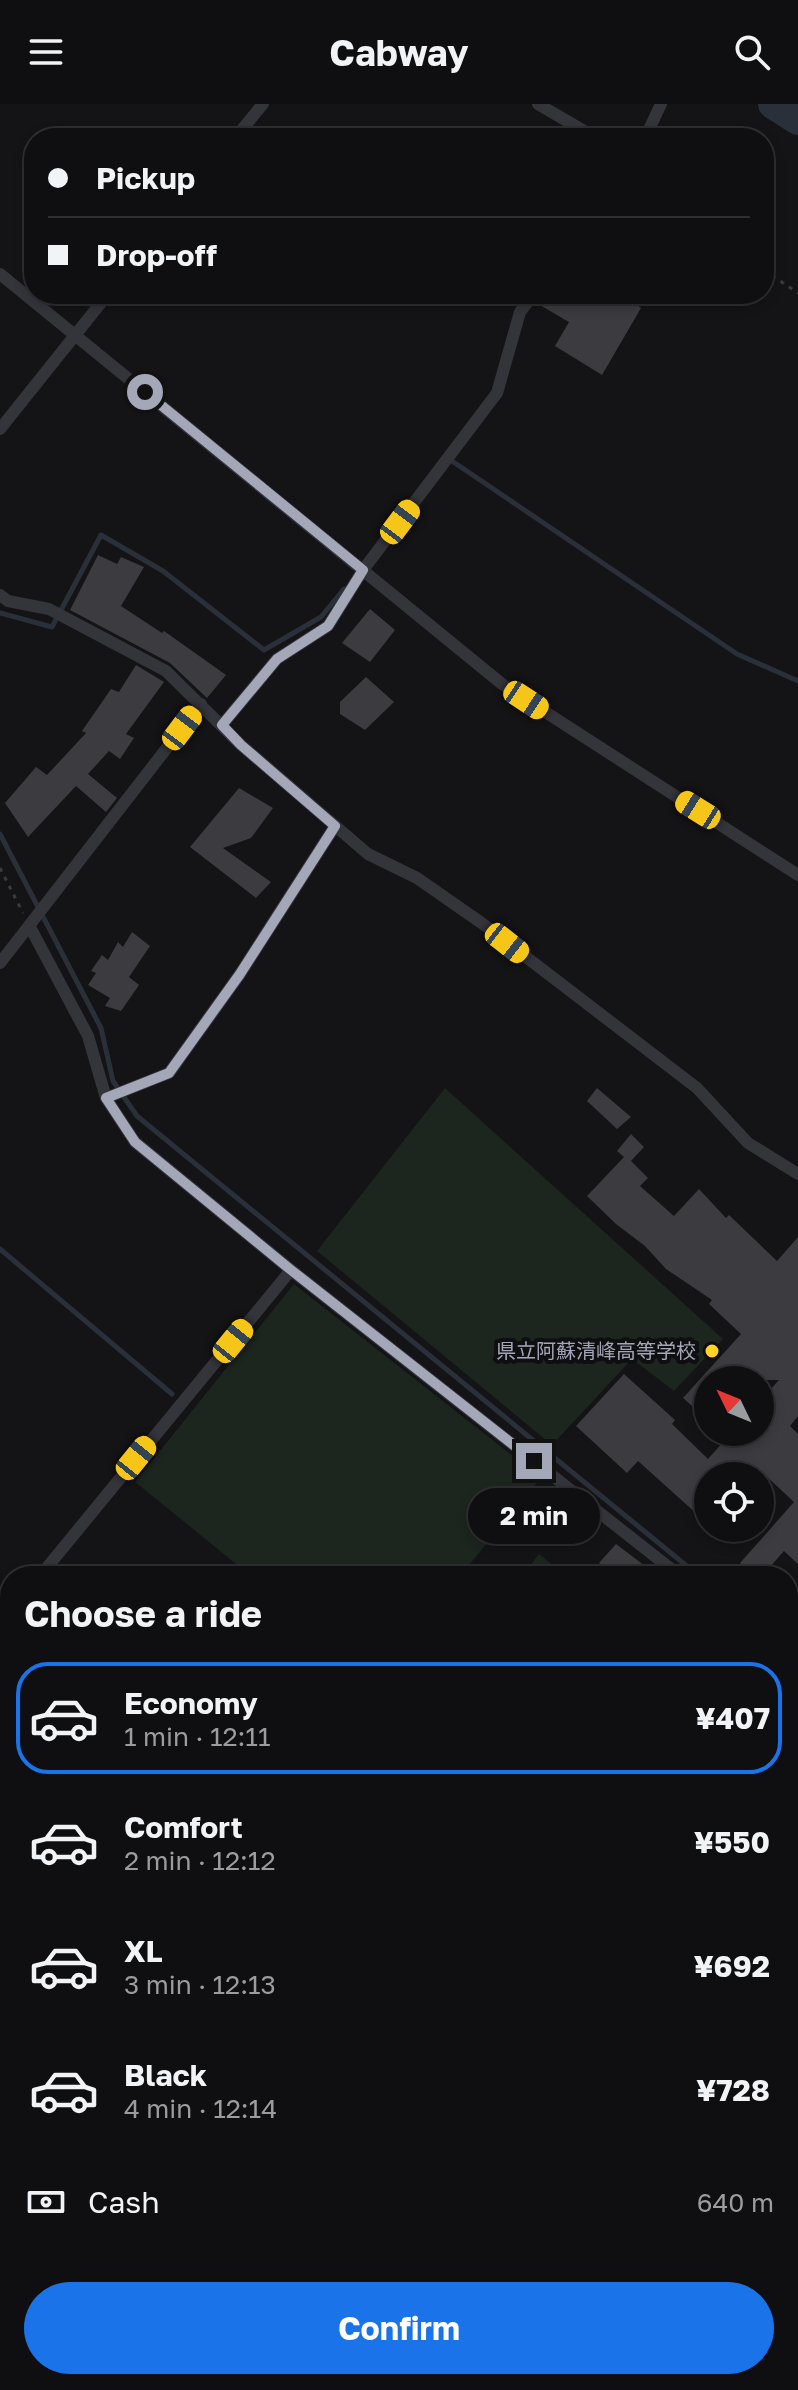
<!DOCTYPE html>
<html lang="en">
<head>
<meta charset="utf-8">
<style>
	:root { --surface:#0f0e10; --page:#1d1c1e; --text:#f1f3f6; --muted:#9b9c9f; --line:#2f2e30; --accent:#1a73e8 }
	body { margin:0; font-family:"Golos Text","Noto Sans JP",sans-serif; background:var(--page); color:var(--text); height:100vh; display:flex; flex-direction:column; font-size:30px; white-space:nowrap }
	* { box-sizing:border-box; margin:0 }
	p { font-size:26px; color:var(--muted) }
	.icon { flex:none; width:44px; height:44px; fill:none; stroke:currentColor; stroke-width:2; stroke-linecap:round; stroke-linejoin:round }
	.map { position:relative; flex:1; overflow:hidden }
	.sheet { position:absolute; left:0px; top:1462px; width:798px; height:824px; display:flex; flex-direction:column; background:var(--surface); border-radius:32px 32px 0 0; box-shadow:0 4px 12px #0003,0 0 0 2px var(--line) }
	.sheet>* { flex:none }
	.banner { position:absolute; left:24px; top:24px; width:750px; height:176px; border-radius:32px; box-shadow:0 4px 12px #0003,0 0 0 2px var(--line); display:grid; align-content:center; height:176px; padding:0 24px; background:var(--surface) }
	.needle { width:52px; rotate:313deg }
	.tools { position:absolute; left:694px; top:1262px; display:grid; gap:16px }
	.tools a { display:grid; place-items:center; width:80px; height:80px; border-radius:50%; background:var(--surface); box-shadow:0 4px 12px #0003,0 0 0 2px var(--line); font-size:40px }
	.end { position:absolute; width:36px; height:36px; margin:-18px; border:10px solid #a4a7b7; background:#111; box-shadow:0 0 0 4px #111 }
	.from { border-radius:50% }
	.bubble { position:absolute; height:56px; border-radius:28px; background:var(--surface); box-shadow:0 4px 12px #0003,0 0 0 2px var(--line); font-size:26px; font-weight:700; line-height:56px; text-align:center }
	.car { position:absolute; width:24px; height:48px; margin:-24px -12px; border-radius:10px; box-shadow:0 0 6px 2px #0007; background:linear-gradient(#f5c518 24%,#345 0 40%,#f5c518 0 76%,#345 0 86%,#f5c518 0) }
	.banner b { display:flex; align-items:center; gap:28px; height:76px; font-size:30px }
	.banner b+b { border-top:2px solid var(--line) }
	.banner i { width:20px; height:20px; background:var(--text) }
	ul { padding:0; list-style:none }
	li { display:flex; align-items:center; gap:24px; height:112px; margin:0 16px 12px; padding:0 8px; border:4px solid transparent; border-radius:32px }
	li div { flex:1 }
	li b { display:block; font-size:30px }
	li em { font-style:normal; font-weight:700 }
	li.selected { border-color:var(--accent) }
	li>.icon { width:72px; height:72px; stroke-width:1.5 }
	h2 { padding:0 24px; font-size:36px; line-height:96px }
	.pay { display:flex; align-items:center; gap:20px; height:88px; padding:0 24px; font-size:30px }
	.pay p { margin-inline-start:auto }
	.cta { display:flex; gap:16px; margin-top:auto; padding:16px 24px }
	.cta a { flex:1; height:92px; border-radius:48px; background:var(--accent); color:#fff; font-size:32px; font-weight:700; line-height:92px; text-align:center }
	header { display:flex; justify-content:space-between; align-items:center; height:104px; padding:0 24px; background:var(--surface); font-size:36px; font-weight:700 }
	.map>svg:first-child { display:block }
</style>
</head>
<body>
<header><svg class="icon" aria-label="menu" viewBox="0 0 24 24"><path d="M4 6h16M4 12h16M4 18h16"/></svg>Cabway<svg class="icon" aria-label="search" viewBox="0 0 24 24"><circle cx="10" cy="10" r="6"/><path d="M15 15l6 6"/></svg></header>
<div class="map">
<svg width="798" height="2286" viewBox="0 0 798 2286">
	<rect width="100%" height="100%" fill="#141315"/>
	<g fill="#1d251f">
		<path d="M445 984 723 1235 674 1287 632 1255 552 1341 317 1147Z"/>
		<path d="M294 1180 541 1374 460 1472H251L135 1378Z"/>
		<path d="M539 1450 566 1472H522Z"/>
	</g>
	<g fill="none" stroke-linecap="round" stroke-linejoin="round">
		<g stroke="#29303a" stroke-width="5">
			<path d="M449 355 737 550 798 577"/>
			<path d="M0 509 52 523 101 431 163 467 264 546 321 513 344 485"/>
			<path d="M0 730 101 924 113 977 137 1012 699 1472"/>
			<path d="M0 1145 172 1290"/>
		</g>
		<path stroke="#29303a" stroke-width="30" d="M773 0 798 16"/>
	</g>
	<g fill="#3b3b40">
		<path d="M543 190H621L641 204 602 271 555 242 569 218 538 200Z"/>
		<path d="M98 451 117 460 121 453 144 463 121 502 162 529 164 527 226 571 207 594 170 559 70 506Z"/>
		<path d="M370 505 395 526 370 558 342 539Z"/>
		<path d="M136 561 164 578 126 630 134 634 120 655 109 647 88 670 117 694 106 708 76 682 28 733 5 699 36 663 47 671 86 629 82 627 111 585 119 588Z"/>
		<path d="M366 573 394 598 365 626 340 610V598Z"/>
		<path d="M239 684 273 704 251 734 223 744 271 778 256 794 190 743Z"/>
		<path d="M132 828 150 842 129 873 139 881 121 907 105 902 110 894 88 881 96 869 91 867 102 851 108 856 118 838 123 843Z"/>
		<path d="M597 984 631 1013 617 1025 587 997Z"/>
		<path d="M631 1030 644 1043 631 1057 648 1074 640 1082 674 1112 699 1085 726 1114 729 1111 777 1157 798 1133V1312L790 1322 798 1330V1460L784 1447 762 1472H754L740 1459 794 1398 766 1372H708V1420L638 1357 627 1369 576 1322 624 1270 675 1316 672 1320 708 1355 732 1328H760V1297L779 1276H708V1316L683 1294 741 1230 709 1200 712 1196 666 1165 645 1142 616 1120 587 1092 624 1053 617 1047Z"/>
		<path d="M550 1389 571 1406 555 1427 533 1410Z"/>
		<path d="M616 1440 645 1462 635 1472H613L599 1459Z"/>
	</g>
	<g fill="none" stroke-linecap="round" stroke-linejoin="round">
		<g stroke="#3a3b42" stroke-width="3" stroke-dasharray="4 6" stroke-linecap="butt">
			<path d="M764 166 798 189"/>
			<path d="M0 764 23 809"/>
		</g>
		<g stroke="#34343b" stroke-width="12">
			<path d="M538 0 596 34"/>
			<path d="M235 34 263 0"/>
			<path d="M645 34 661 0"/>
			<path d="M0 170 502 580 798 771"/>
			<path d="M0 325 108 190"/>
			<path d="M0 491 8 497 49 505 166 567 241 641 368 750 417 774 483 820 697 984 748 1039 798 1070"/>
			<path d="M222 621 277 555 328 522 363 466 497 289 520 208 534 190"/>
			<path d="M30 823 88 932 106 994 135 1038 291 1166 40 1472"/>
			<path d="M0 859 201 600"/>
			<path d="M106 994 169 969 240 870 335 722"/>
			<path d="M291 1166 680 1472"/>
			<path d="M0 1520 10 1508"/>
			<path d="M0 1588 10 1597"/>
			<path d="M788 1722 798 1731"/>
			<path d="M0 2226 10 2239"/>
			<path d="M788 2230 798 2238"/>
			<path d="M34 2276 38 2286"/>
		</g>
		<g stroke="#42434b" stroke-width="18">
			<path d="M788 2005 798 1995"/>
			<path d="M431 2286 447 2276"/>
		</g>
	</g>
	<g fill="none" stroke-linecap="round" stroke-linejoin="round">
		<path stroke="#a4a7b7" stroke-width="10" d="M145 288 363 466 328 522 277 555 222 621 241 641 335 722 240 870 169 969 106 994 135 1038 291 1166 534 1357"/>
	</g>
	<circle fill="#ffd422" stroke="#0f0e10" stroke-width="3" cx="712" cy="1247" r="8"/>
	<g text-anchor="middle" stroke-width="8" stroke-linejoin="round" paint-order="stroke">
		<g font-size="20" fill="#a4a7b7" stroke="#0f0e10" text-anchor="end">
			<text x="696" y="1254">県立阿蘇清峰高等学校</text>
		</g>
	</g>
</svg>
<div class="tools">
<a><svg class="needle" viewBox="-14 -14 28 28"><path d="M0-13l5 13h-10z" fill="#e53935"/><path d="M0 13l5-13h-10z" fill="#9b9c9f"/></svg></a>
<a><svg class="icon" aria-label="locate" viewBox="0 0 24 24"><circle cx="12" cy="12" r="6"/><path d="M12 2v4M12 18v4M2 12h4M18 12h4"/></svg></a>
</div>
<i class="end from" style="left:145px;top:288px"></i>
<i class="end" style="left:534px;top:1357px"></i>
<div class="bubble" style="left:468px;top:1384px;width:132px">2 min</div>
<i class="car" style="left:400px;top:418px;rotate:37deg"></i>
<i class="car" style="left:526px;top:596px;rotate:123deg"></i>
<i class="car" style="left:182px;top:624px;rotate:37deg"></i>
<i class="car" style="left:698px;top:706px;rotate:302deg"></i>
<i class="car" style="left:507px;top:839px;rotate:128deg"></i>
<i class="car" style="left:233px;top:1237px;rotate:39deg"></i>
<i class="car" style="left:136px;top:1354px;rotate:39deg"></i>
<div class="banner">
<b><i class="from"></i>Pickup</b>
<b><i></i>Drop-off</b>
</div>
<section class="sheet">
<h2>Choose a ride</h2>
<ul>
<li class="selected"><svg class="icon" aria-label="car" viewBox="0 0 24 24"><path d="M5 17H2v-5l4-1 3-4h7l3 4 3 1v5h-3M9 17h6M6 11h13"/><circle cx="7" cy="17" r="2"/><circle cx="17" cy="17" r="2"/></svg><div><b>Economy</b><p>1 min · 12:11</p></div><em>¥407</em></li>
<li><svg class="icon" aria-label="car" viewBox="0 0 24 24"><path d="M5 17H2v-5l4-1 3-4h7l3 4 3 1v5h-3M9 17h6M6 11h13"/><circle cx="7" cy="17" r="2"/><circle cx="17" cy="17" r="2"/></svg><div><b>Comfort</b><p>2 min · 12:12</p></div><em>¥550</em></li>
<li><svg class="icon" aria-label="car" viewBox="0 0 24 24"><path d="M5 17H2v-5l4-1 3-4h7l3 4 3 1v5h-3M9 17h6M6 11h13"/><circle cx="7" cy="17" r="2"/><circle cx="17" cy="17" r="2"/></svg><div><b>XL</b><p>3 min · 12:13</p></div><em>¥692</em></li>
<li><svg class="icon" aria-label="car" viewBox="0 0 24 24"><path d="M5 17H2v-5l4-1 3-4h7l3 4 3 1v5h-3M9 17h6M6 11h13"/><circle cx="7" cy="17" r="2"/><circle cx="17" cy="17" r="2"/></svg><div><b>Black</b><p>4 min · 12:14</p></div><em>¥728</em></li>
</ul>
<div class="pay"><svg class="icon" aria-label="cash" viewBox="0 0 24 24"><path d="M3 7h18v10H3z"/><circle cx="12" cy="12" r="2"/></svg>Cash<p>640 m</p></div>
<div class="cta"><a>Confirm</a></div>
</section>
</div>
</body>
</html>
